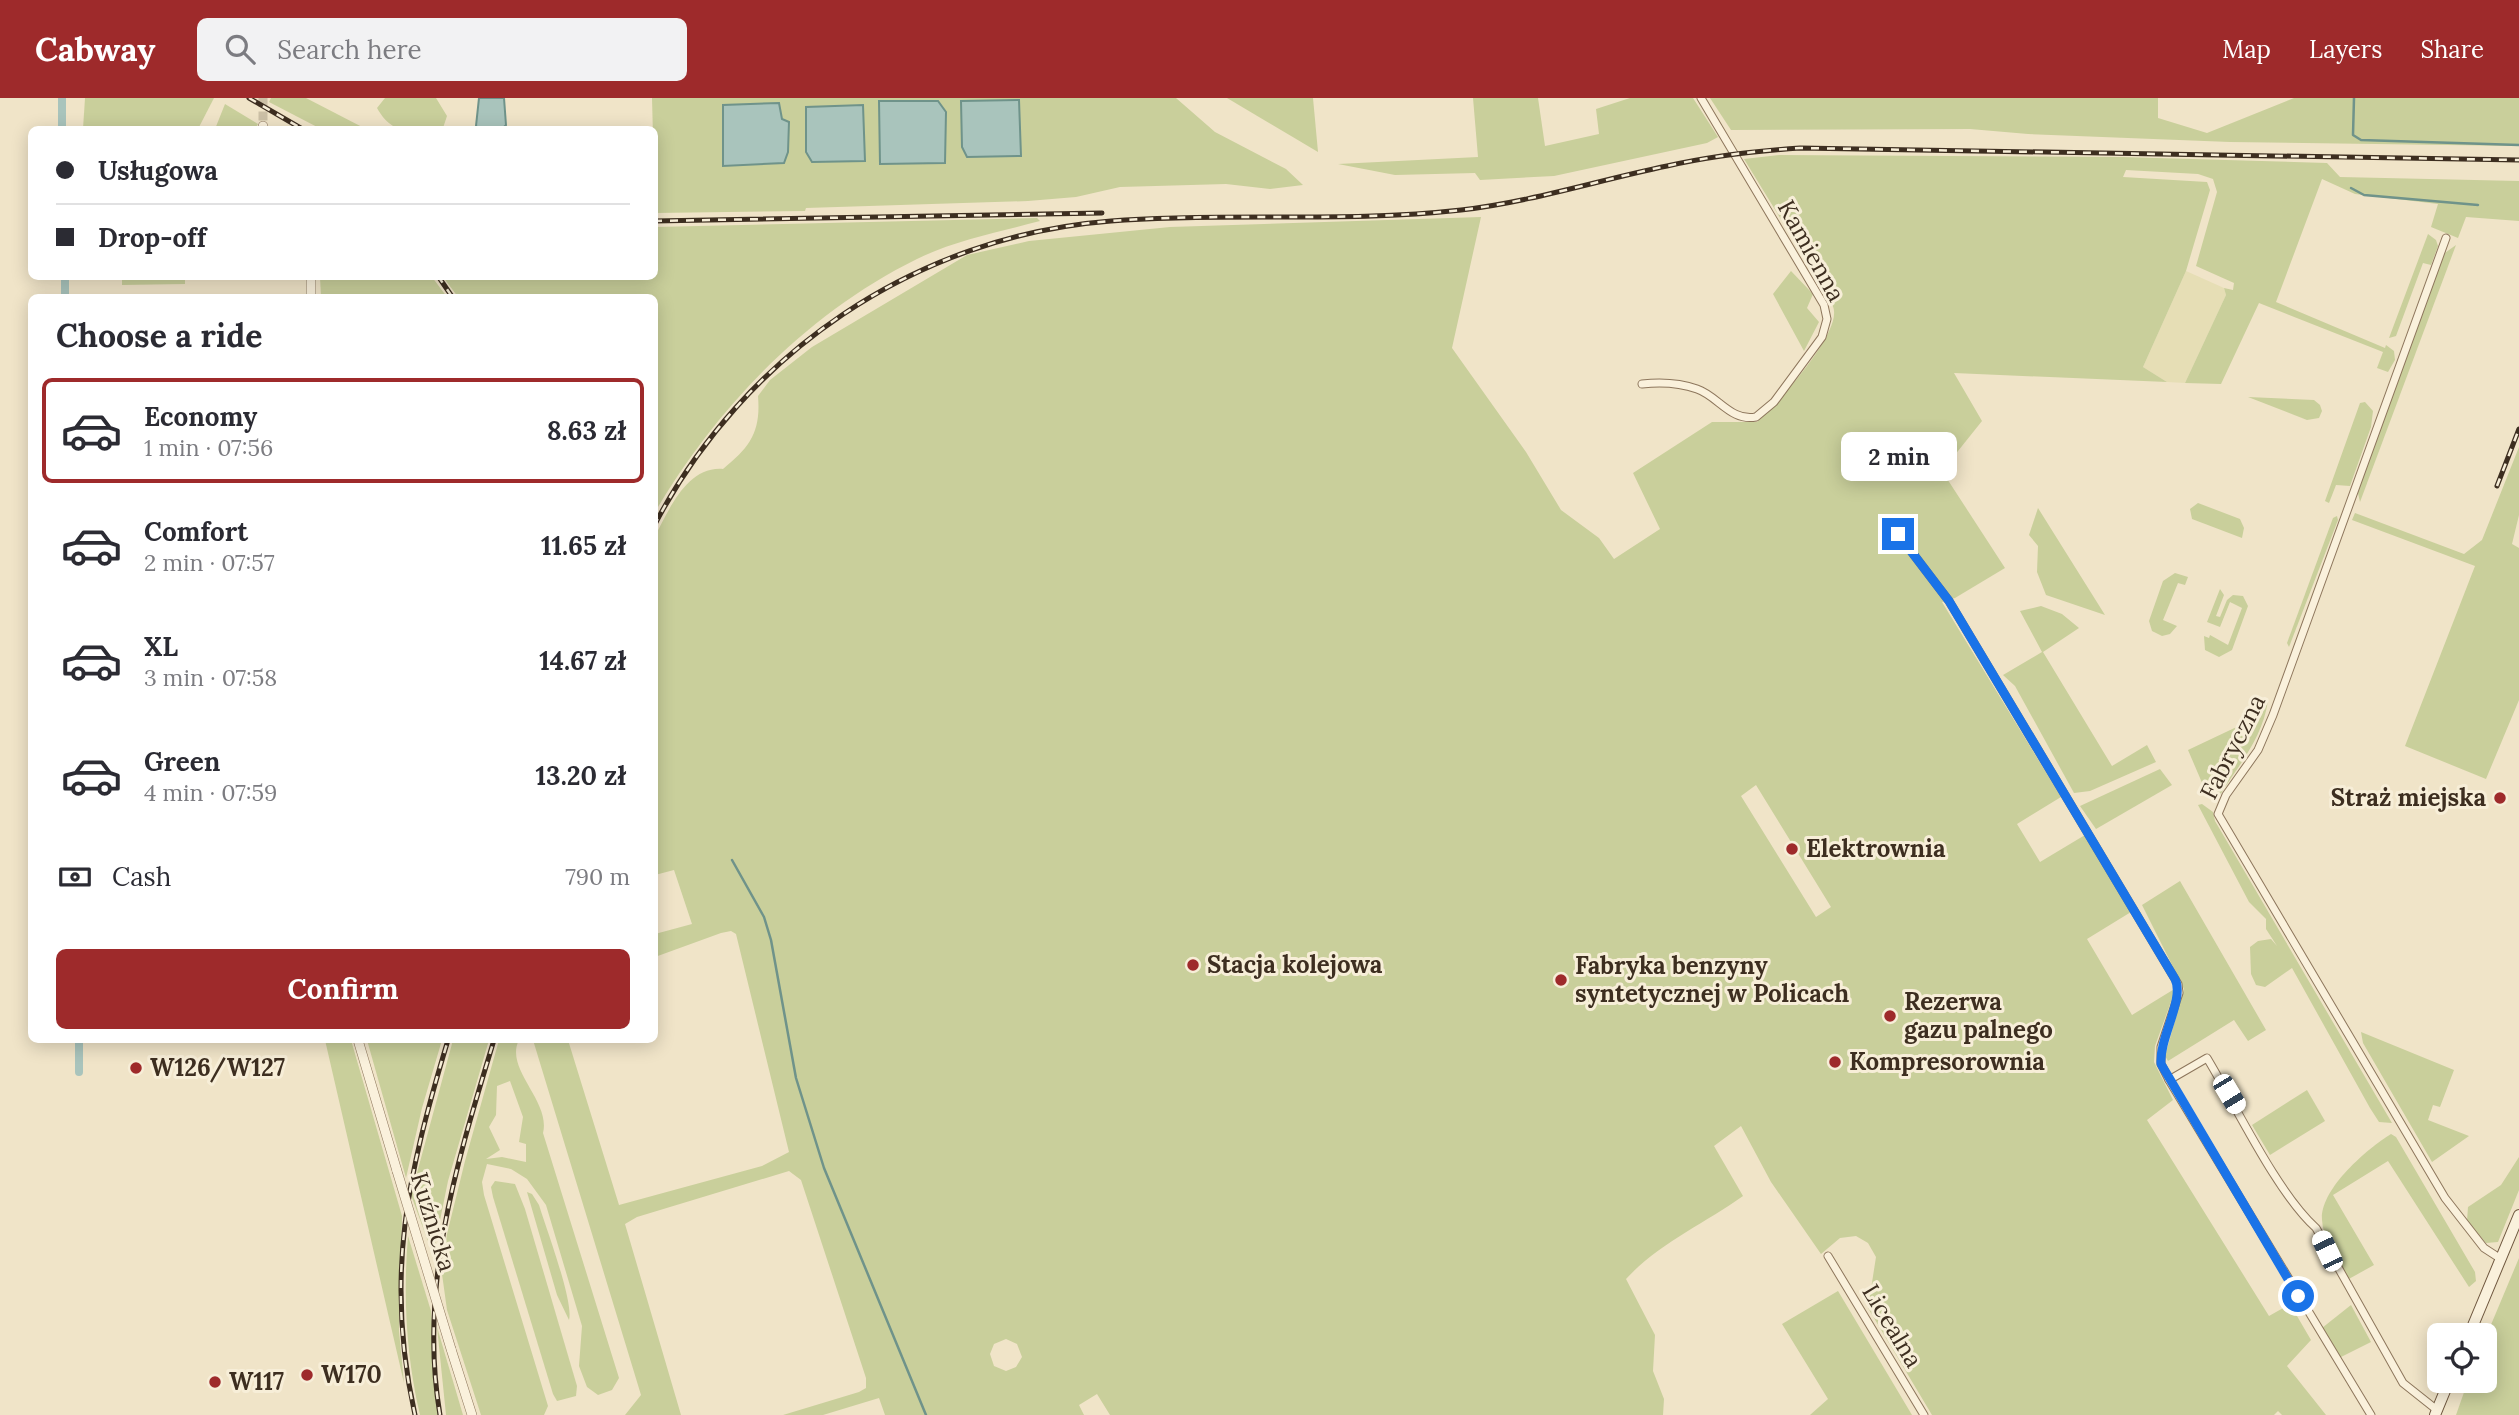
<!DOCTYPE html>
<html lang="en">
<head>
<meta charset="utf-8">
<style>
	:root { --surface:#fff; --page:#f2f2f3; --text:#2b2b33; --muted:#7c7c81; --line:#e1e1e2; --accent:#9e2a2b }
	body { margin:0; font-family:Lora,serif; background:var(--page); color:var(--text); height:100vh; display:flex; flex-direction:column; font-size:26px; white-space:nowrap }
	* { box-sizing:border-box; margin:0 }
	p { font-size:23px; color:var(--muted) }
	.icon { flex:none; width:38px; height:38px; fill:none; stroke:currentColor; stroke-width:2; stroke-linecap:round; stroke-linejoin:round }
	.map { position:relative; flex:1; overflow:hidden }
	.drawer { position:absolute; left:28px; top:196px; width:630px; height:749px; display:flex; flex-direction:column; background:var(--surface); border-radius:10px; box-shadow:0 4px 18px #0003 }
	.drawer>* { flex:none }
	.banner { position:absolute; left:28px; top:28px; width:630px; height:154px; border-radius:10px; box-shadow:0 4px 18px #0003; display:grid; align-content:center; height:154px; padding:0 28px; background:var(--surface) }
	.controls { position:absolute; left:2427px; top:1225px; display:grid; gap:14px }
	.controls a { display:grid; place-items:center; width:70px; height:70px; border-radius:10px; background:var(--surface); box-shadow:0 4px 18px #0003; font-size:35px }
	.end { position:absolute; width:32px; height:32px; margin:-16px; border:9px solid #1a73e8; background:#fff; box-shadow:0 0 0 4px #fff }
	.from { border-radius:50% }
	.bubble { position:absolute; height:49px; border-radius:10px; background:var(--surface); box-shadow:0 4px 18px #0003; font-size:23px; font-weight:700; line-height:49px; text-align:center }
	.car { position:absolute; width:21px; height:42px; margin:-21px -10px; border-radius:9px; box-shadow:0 0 5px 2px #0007; background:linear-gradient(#fff 24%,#345 0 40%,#fff 0 76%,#345 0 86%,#fff 0) }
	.banner b { display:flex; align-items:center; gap:24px; height:66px; font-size:26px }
	.banner b+b { border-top:2px solid var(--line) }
	.banner i { width:18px; height:18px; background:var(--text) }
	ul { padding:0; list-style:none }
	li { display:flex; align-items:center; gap:21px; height:105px; margin:0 14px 10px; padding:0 14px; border:4px solid transparent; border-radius:10px }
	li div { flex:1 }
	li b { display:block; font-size:26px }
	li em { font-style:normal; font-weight:700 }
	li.selected { border-color:var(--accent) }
	li>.icon { width:63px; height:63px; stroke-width:1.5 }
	h2 { padding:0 28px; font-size:32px; line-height:84px }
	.pay { display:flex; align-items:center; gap:18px; height:77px; padding:0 28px; font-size:26px }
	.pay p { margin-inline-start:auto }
	.button { display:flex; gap:14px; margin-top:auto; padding:14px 28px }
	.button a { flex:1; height:80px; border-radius:10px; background:var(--accent); color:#fff; font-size:28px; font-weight:700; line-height:80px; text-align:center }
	header { display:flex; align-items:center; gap:42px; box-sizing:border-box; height:98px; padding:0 35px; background:var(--accent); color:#fff }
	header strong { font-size:33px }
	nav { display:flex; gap:38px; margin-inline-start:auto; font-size:24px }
	.search { width:490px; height:63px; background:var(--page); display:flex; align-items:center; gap:18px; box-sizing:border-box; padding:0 24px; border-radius:10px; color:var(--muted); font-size:26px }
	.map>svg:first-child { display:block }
</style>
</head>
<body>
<header>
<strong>Cabway</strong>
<div class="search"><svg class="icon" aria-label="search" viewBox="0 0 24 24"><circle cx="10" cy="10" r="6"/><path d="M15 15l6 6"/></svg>Search here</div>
<nav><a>Map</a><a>Layers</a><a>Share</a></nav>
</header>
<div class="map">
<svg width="2519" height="1317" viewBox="0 0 2519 1317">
	<rect width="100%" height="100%" fill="#f0e4c8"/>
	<path fill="#e6deb5" d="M2186 173 2224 190 2226 197 2185 285 2167 284 2143 269Z"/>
	<g fill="#c9cf9b" fill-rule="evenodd">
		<path d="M85 0H214L198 31H83Z"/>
		<path d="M271 0H306L366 31H321L269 4Z"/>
		<path d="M385 0H436L447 18 443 30C414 29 395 42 377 10Z"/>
		<path d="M652 0H1176L1215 34 1286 71 1303 87 1270 91 1226 86 1120 89 1076 99 1028 103 806 110 805 113 655 115Z"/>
		<path d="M1227 0H1313L1318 54Z"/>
		<path d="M1473 0H1538L1545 48 1599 36 1596 11 1630 0H1693L1718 39 1707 45 1554 78 1480 82 1475 75 1395 77 1338 66 1478 59Z"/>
		<path d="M1710 0H2158V20L2207 35 2294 0H2519V48L2230 44 2028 36 1970 31 1731 32Z"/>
		<path d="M225 6 258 26 255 31H215Z"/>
		<path d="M1779 57 2121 59 2327 65 2340 79 2519 83V123L2466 119 2458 140 2431 129 2438 106 2355 96 2322 81 2276 204 2385 250 2386 247 2394 253 2395 262 2388 274 2377 270 2383 254 2259 205 2221 286 2185 285 2226 197 2224 190 2233 192 2234 185 2196 168 2217 94 2213 81 2198 76 2126 72 2123 79 2207 84 2210 92 2186 173 2143 269 2167 284 1954 275 1982 323 1942 373 2005 470 1955 500 1942 504 2061 699 2017 726 2040 764 2085 737 2131 814 2087 841 2132 917 2176 890 2155 948 2154 964 2173 1002 2147 1022 2269 1218 2290 1206 2311 1242 2287 1268 2326 1317H2282L2278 1313 2274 1317H1932L1868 1210 1876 1159 1868 1145 1856 1138 1840 1140 1821 1156 1771 1084 1741 1028 1714 1048 1743 1098C1704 1126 1659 1145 1626 1181L1655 1237 1653 1273 1664 1301 1663 1317H1110L1097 1296 1079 1307 1084 1317H885L879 1300 823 1317H783L859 1294 866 1290V1280L801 1082 789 1073 637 1119 625 1126 681 1317H625L641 1297 533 942H568L619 1107 762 1068 789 1054 736 836 731 833 721 835 655 859V836L692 826 674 772 655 777V438C669 412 687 368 723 371 750 349 761 334 758 298L770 282 812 249 967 157 1029 143 1170 129 1481 119 1452 250 1526 354 1561 412 1599 440 1614 461 1660 431 1633 375 1712 324H1757C1777 306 1837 240 1834 213 1834 208 1829 202 1828 198L1744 61ZM1756 687 1831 809 1816 819 1741 698ZM1006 1241 1017 1246 1022 1259 1016 1269 1006 1273 994 1268 990 1256 994 1246Z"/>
		<path d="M1037 120 1040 123C999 134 955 142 917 161 807 215 717 309 655 414L654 200 458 199 443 179 654 178 655 129Z"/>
		<path d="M2428 136 2436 142 2438 148 2431 167 2423 165 2396 238 2389 240Z"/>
		<path d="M2456 147 2360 404 2357 391 2442 157Z"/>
		<path d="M1791 173 1813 196 1807 210 1819 224 1804 253 1773 196Z"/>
		<path d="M122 179H185V186L122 187Z"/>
		<path d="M320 179H432L447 199H321Z"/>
		<path d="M2248 299 2314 302 2320 307 2322 313 2319 320 2307 322Z"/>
		<path d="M2365 304 2373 313 2371 329 2350 388 2336 387 2329 405 2325 403 2360 305Z"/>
		<path d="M2519 349V417L2512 446 2519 450V602L2486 681 2405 648 2475 468 2352 422 2355 415 2464 456 2482 442Z"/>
		<path d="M2198 405 2240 421 2244 430 2242 440 2192 421 2190 411Z"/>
		<path d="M2038 410 2105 517 2046 497 2037 474 2038 448 2029 437Z"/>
		<path d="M2337 418 2338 422 2289 549 2287 545 2333 420Z"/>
		<path d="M2175 475 2188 479 2185 487 2178 485 2163 522 2177 528 2170 536 2162 538 2152 533 2149 523 2163 483Z"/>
		<path d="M2220 491 2224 497 2216 518 2220 519 2227 502 2233 497 2243 498 2248 508 2232 552 2219 559 2205 552 2204 538 2209 540 2210 537 2228 547 2242 510 2230 504 2220 529 2207 524Z"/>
		<path d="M2041 508 2062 516 2079 530 2043 554 2112 668 2147 647 2156 664 2090 693 2074 695 2015 588 2003 577 2042 554 2020 513Z"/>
		<path d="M2254 598 2268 603C2262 641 2240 665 2220 697H2213L2203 687 2188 652 2245 625Z"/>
		<path d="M2160 671 2172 687 2096 731 2080 708Z"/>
		<path d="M2202 706 2213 714 2215 723 2392 1025 2379 1024 2370 1010 2292 870 2265 889 2256 887 2251 876 2250 849 2258 843 2271 841 2277 848 2266 831V821L2249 804 2198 707Z"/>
		<path d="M2180 783 2266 932 2248 943 2234 922 2168 963 2165 958 2184 891 2142 807Z"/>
		<path d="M2361 934 2454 972 2440 1009 2433 1007 2428 1022 2469 1038 2432 1064 2363 945Z"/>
		<path d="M325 942H351L402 1118 399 1233 404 1285Z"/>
		<path d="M367 942H442L422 1010 406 1080Z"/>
		<path d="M453 942H489L448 1083 433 1157 411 1097Z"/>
		<path d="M499 942H519C504 971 551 1003 543 1035L619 1280 612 1292 598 1297 587 1289 579 1268 582 1228 546 1107 527 1081 511 1071 487 1066 482 1084 484 1097 548 1308 544 1317H481L447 1212 442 1176 447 1136 465 1063ZM510 983 523 1019 519 1044 526 1046V1064L502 1059 486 1061 500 1052 489 1029 496 1017 497 988Z"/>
		<path d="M2307 992 2325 1023 2270 1057 2252 1027Z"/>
		<path d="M2391 1036 2396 1039 2475 1174 2476 1183 2469 1189 2388 1063 2333 1097 2374 1167 2347 1182C2339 1164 2323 1142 2322 1122 2320 1091 2367 1051 2391 1036Z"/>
		<path d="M2519 1059V1092L2498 1144 2486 1145 2467 1123 2468 1109 2501 1087Z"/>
		<path d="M495 1083 515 1086 525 1111 577 1288 576 1298 557 1303 553 1296 493 1099 491 1089Z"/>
		<path d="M527 1094 532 1096 539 1107C546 1130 574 1204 569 1222L557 1197Z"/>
		<path d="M408 1138 431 1213 439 1317H420C406 1258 403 1198 408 1138Z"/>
		<path d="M2519 1160V1317H2456L2468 1283H2485V1241Z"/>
		<path d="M1838 1193 1912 1317H1810L1828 1301 1782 1226Z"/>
		<path d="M2351 1207 2371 1244 2339 1260 2322 1230Z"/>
		<path d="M437 1229 463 1317H446Z"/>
	</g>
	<g fill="#a9c4bc" stroke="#6f938a" stroke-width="2">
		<path d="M479 0H504L506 27 502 31H480L476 28Z"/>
		<path d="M1019 2 1021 58 967 59 962 49 961 3Z"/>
		<path d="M879 3H938L946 14 945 65 880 66Z"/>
		<path d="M779 5 782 21 789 24 788 54 784 65 723 68V7Z"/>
		<path d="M863 7 865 63 812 64 806 54V9Z"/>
	</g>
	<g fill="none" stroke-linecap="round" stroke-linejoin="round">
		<g stroke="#6f938a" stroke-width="2.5">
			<path d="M2354 0 2353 37 2361 42 2519 47"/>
			<path d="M2351 90 2364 97 2478 107"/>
			<path d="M732 762 764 819 771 842 796 980 824 1070 926 1317"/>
		</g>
		<g stroke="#a9c4bc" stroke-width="8">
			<path d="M62 0V32"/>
			<path d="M65 178V200"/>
			<path d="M79 942V974"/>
		</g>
		<path stroke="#ccc0a6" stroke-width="9" stroke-dasharray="9 4.5" stroke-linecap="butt" d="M263 0V28"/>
		<g stroke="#8d765c" stroke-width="9">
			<g id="minor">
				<path d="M2446 140 2273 617 2258 652 2226 697 2218 716 2445 1100 2484 1150 2501 1161"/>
				<path d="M1642 286C1660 284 1680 285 1697 291 1718 298 1731 324 1756 319L1774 304 1822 239 1827 221 1824 207 1701 0"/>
				<path d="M1898 436 1949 503 2178 886 2179 895 2161 949V966L2169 982"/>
				<path d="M1828 1158 1924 1317"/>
				<path d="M2371 1317 2169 982 2207 960C2236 1008 2277 1095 2316 1130L2403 1285 2437 1312"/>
			</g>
		</g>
		<g stroke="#8d765c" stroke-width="10">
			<g id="tertiary">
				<path d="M263 28V32"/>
				<path d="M311 178V200"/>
				<path d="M358 942 397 1073"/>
				<path d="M451 1251 472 1317"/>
			</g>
		</g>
		<g stroke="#6f573f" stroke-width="12">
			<g id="secondary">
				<path d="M2469 1237 2519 1117"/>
				<path d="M2435 1317 2449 1283"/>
			</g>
		</g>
		<use href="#minor" stroke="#faf1dc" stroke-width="7"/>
		<use href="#tertiary" stroke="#faf1dc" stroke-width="9"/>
		<use href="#secondary" stroke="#faf1dc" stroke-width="10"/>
		<g stroke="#3d2e20" stroke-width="5">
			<g id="rail">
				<path d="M249 0 304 32"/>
				<path d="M654 123 1102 115"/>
				<path d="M438 178 453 200"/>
				<path d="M2497 388 2519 331"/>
				<path d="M654 428C744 255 916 138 1111 123 1227 114 1345 125 1461 112 1531 104 1599 82 1667 68 1711 58 1755 53 1800 50L2519 62"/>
				<path d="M415 1317C384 1178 408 1075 448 942"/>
				<path d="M440 1317C418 1188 457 1064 494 942"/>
			</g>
		</g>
		<use href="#rail" stroke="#f7eed8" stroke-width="2.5" stroke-dasharray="8" stroke-linecap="butt"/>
		<g stroke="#8d765c" stroke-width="10" stroke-linecap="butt">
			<path id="tertiary-bridge" d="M397 1073 451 1251"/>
		</g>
		<use href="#tertiary-bridge" stroke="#faf1dc" stroke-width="9"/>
	</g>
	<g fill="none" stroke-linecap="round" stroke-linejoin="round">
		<path stroke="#1a73e8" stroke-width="9" d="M1898 436 1949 503 2175 881C2185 901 2159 940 2161 966L2298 1198"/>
	</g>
	<g fill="#9e2a2b" stroke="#f7eed8" stroke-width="2.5">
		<circle cx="2500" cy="700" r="7"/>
		<circle cx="1792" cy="751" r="7"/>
		<circle cx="1193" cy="867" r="7"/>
		<circle cx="1561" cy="882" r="7"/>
		<circle cx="1890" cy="918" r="7"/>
		<circle cx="1835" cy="964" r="7"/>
		<circle cx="136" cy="970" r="7"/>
		<circle cx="307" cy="1277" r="7"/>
		<circle cx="215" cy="1284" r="7"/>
	</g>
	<g text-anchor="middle" stroke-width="6" stroke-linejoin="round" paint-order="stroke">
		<g font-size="24" fill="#3d2e20" stroke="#f7eed8">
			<text transform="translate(1811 153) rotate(61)" y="8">Kamienna</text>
			<text transform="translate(2233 649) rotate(-63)" y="8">Fabryczna</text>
			<text transform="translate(433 1124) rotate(73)" y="8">Kuźnicka</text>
			<text transform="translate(1892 1228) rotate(59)" y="8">Licealna</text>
		</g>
		<g font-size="24" font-weight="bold" fill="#3d2e20" stroke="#f7eed8" text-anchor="start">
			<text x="2486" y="708" text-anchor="end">Straż miejska</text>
			<text x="1806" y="759">Elektrownia</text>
			<text x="1207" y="875">Stacja kolejowa</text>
			<text x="1575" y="876">Fabryka benzyny<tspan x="1575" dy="28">syntetycznej w Policach</tspan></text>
			<text x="1904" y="912">Rezerwa<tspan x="1904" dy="28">gazu palnego</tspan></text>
			<text x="1849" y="972">Kompresorownia</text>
			<text x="150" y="978">W126/W127</text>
			<text x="321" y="1285">W170</text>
			<text x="229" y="1292">W117</text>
		</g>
	</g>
</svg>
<div class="controls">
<a><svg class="icon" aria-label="locate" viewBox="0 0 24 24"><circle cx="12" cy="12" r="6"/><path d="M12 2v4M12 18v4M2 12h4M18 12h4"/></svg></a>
</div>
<i class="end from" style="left:2298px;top:1198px"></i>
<i class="end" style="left:1898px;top:436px"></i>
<div class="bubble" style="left:1841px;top:334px;width:116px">2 min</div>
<i class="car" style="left:2229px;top:996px;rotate:149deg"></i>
<i class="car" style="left:2327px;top:1153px;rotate:335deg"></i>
<div class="banner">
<b><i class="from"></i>Usługowa</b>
<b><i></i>Drop-off</b>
</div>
<section class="drawer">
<h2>Choose a ride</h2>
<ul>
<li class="selected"><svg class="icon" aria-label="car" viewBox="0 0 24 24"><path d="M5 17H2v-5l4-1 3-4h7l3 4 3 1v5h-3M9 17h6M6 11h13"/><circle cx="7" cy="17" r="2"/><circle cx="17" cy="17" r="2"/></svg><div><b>Economy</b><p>1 min · 07:56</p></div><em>8.63 zł</em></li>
<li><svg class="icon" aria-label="car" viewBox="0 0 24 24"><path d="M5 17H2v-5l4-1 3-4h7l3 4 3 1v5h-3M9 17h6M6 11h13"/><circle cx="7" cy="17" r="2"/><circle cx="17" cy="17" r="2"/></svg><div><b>Comfort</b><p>2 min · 07:57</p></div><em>11.65 zł</em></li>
<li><svg class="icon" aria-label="car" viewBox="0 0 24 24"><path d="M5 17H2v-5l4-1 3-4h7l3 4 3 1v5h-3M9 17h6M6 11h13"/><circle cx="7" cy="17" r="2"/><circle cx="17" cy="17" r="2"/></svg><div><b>XL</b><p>3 min · 07:58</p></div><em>14.67 zł</em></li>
<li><svg class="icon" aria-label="car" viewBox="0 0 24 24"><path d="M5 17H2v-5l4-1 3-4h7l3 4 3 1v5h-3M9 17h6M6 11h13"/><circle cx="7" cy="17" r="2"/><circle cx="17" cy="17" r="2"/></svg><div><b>Green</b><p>4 min · 07:59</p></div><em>13.20 zł</em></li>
</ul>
<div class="pay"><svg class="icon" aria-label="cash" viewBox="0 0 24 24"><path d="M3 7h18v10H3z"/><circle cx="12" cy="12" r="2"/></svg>Cash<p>790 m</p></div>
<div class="button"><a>Confirm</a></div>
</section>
</div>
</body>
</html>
